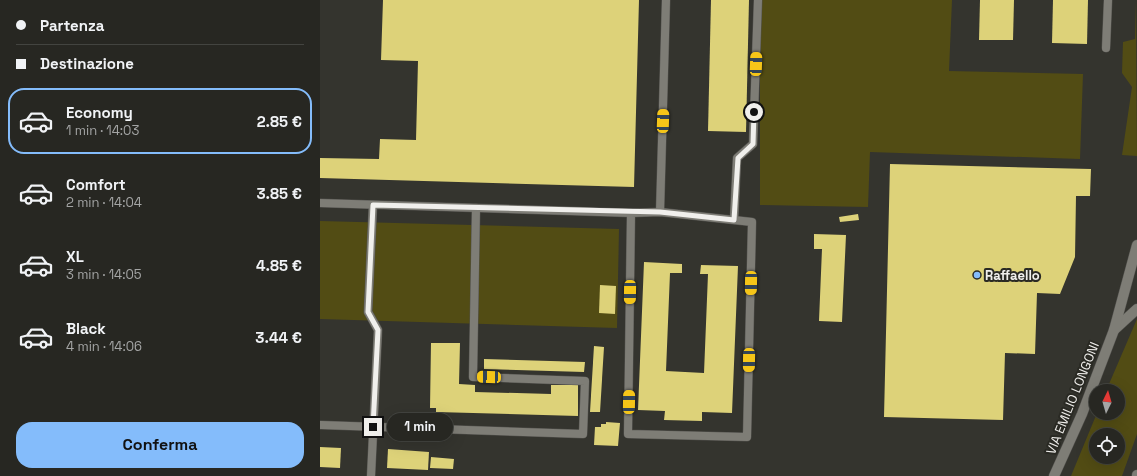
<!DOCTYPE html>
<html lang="it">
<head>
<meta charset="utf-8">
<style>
	:root { --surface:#272722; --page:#2f2f2a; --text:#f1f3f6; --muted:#a4a5a5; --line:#434440; --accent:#84bcfb }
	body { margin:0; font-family:"Space Grotesk",sans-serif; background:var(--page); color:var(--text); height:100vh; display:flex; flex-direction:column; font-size:15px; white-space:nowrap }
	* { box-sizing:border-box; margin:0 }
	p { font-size:13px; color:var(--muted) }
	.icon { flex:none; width:22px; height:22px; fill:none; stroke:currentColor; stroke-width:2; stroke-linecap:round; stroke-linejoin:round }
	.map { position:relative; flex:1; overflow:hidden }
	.sheet { display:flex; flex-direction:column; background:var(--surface); width:320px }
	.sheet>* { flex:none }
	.banner { display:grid; align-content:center; height:88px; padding:0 16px; background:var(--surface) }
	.needle { width:26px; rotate:5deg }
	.buttons { position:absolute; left:769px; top:384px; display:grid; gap:8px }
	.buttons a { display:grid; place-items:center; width:36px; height:36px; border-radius:50%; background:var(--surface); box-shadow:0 4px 16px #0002,0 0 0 1px var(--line); font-size:20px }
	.end { position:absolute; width:18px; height:18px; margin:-9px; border:5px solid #f0efec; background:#111; box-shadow:0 0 0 2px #111 }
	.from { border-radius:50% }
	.bubble { position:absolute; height:28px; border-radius:14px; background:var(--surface); box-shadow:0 4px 16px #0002,0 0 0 1px var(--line); font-size:13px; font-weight:600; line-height:28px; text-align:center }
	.car { position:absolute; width:12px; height:24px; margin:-12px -6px; border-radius:5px; box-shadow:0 0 3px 1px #0007; background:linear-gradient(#f5c518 24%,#345 0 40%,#f5c518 0 76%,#345 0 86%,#f5c518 0) }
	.banner b { display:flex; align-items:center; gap:14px; height:38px; font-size:15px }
	.banner b+b { border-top:1px solid var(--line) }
	.banner i { width:10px; height:10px; background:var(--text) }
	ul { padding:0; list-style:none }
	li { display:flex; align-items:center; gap:12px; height:66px; margin:0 8px 6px; padding:0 8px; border:2px solid transparent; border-radius:16px }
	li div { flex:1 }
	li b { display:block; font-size:15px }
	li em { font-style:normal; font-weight:600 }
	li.active { border-color:var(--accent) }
	li>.icon { width:36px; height:36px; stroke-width:1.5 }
	.button { display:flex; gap:8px; margin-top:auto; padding:8px 16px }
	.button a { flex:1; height:46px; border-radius:16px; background:var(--accent); color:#111; font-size:16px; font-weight:600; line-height:46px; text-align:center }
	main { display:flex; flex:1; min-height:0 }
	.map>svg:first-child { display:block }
</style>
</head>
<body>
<main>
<section class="sheet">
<div class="banner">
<b><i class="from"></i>Partenza</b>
<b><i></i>Destinazione</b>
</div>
<ul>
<li class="active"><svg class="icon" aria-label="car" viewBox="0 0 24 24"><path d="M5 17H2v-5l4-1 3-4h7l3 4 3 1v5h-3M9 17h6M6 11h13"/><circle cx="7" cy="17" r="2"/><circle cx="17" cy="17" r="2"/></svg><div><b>Economy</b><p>1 min · 14:03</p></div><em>2.85 €</em></li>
<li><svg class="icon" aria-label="car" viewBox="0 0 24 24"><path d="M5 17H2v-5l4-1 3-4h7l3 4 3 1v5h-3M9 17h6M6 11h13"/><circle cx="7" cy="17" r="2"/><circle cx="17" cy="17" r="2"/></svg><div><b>Comfort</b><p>2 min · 14:04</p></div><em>3.85 €</em></li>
<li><svg class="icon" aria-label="car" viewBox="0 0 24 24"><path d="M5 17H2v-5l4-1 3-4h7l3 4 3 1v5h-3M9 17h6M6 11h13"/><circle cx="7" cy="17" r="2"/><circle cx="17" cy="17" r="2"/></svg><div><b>XL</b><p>3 min · 14:05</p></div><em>4.85 €</em></li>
<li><svg class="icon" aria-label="car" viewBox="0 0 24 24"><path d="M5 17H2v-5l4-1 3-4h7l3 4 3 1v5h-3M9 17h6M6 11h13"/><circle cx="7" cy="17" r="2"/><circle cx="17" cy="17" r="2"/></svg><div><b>Black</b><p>4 min · 14:06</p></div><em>3.44 €</em></li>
</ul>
<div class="button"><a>Conferma</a></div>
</section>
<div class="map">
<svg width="817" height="476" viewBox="0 0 817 476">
	<rect width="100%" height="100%" fill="#34342e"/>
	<g fill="#524c14" fill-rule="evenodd">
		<path d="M440 0H632L629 71 763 74 760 159 550 152 548 207 440 205Z"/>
		<path d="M816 0 817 156 802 155 812 87 802 73 803 42 815 39Z"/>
		<path d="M0 221 299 229 297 328 0 319Z"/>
		<path d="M817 319V434L802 476H751L777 413H798V391H786ZM776 435H798V457H776Z"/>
	</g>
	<g fill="#ddd279">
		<path d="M63 0H319L314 187 0 178V158L59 159 60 139 96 140 98 61 61 60Z"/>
		<path d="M391 0H429L426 132 388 131Z"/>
		<path d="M660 0H694L693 40H659Z"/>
		<path d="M733 0H768L767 44 732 43Z"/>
		<path d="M570 164 771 169 770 196H756L755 257 740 294 717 293 715 354 685 353 683 420 564 417Z"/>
		<path d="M538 214 539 220 520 222 519 217Z"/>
		<path d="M494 234 526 235 522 322 499 321 502 249H494Z"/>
		<path d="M324 262 362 264V273H350L346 371 384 373 388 274H380L381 265 418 266 412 413 382 412V421L344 420 345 411 318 410Z"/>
		<path d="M280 285 296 286 295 314 279 313Z"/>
		<path d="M111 343H140L139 384 155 385V392L231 394V385H258V416L116 412V408H110Z"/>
		<path d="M274 346 284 347 280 412H270Z"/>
		<path d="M164 359 265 362 264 372 164 369Z"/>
		<path d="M286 422 300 423 298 446 274 445 275 427H281V424H286Z"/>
		<path d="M0 447 21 448 20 468 0 467Z"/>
		<path d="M68 449 109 452 108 470 67 468Z"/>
		<path d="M111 457 134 459 133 469 110 468Z"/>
	</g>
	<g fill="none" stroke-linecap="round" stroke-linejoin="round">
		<g stroke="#53524e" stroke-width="9">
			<g id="lane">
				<path d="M786 48 788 0"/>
				<path d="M0 203 311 213"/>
				<path d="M340 212 432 222 427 437 308 434 311 213Z"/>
				<path d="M340 212 346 0"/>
				<path d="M414 220 417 158 433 144 438 0"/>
				<path d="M1 425 263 434 265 381 153 377 156 208"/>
				<path d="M51 476 58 330 48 312 53 205"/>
			</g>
		</g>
		<g stroke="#53524e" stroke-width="11">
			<g id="secondary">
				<path d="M794 330 817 309"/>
				<path d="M734 476 762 414 794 330 817 245"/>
				<path d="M817 476V475"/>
			</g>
		</g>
		<use href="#lane" stroke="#7e7d76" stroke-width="8"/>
		<use href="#secondary" stroke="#7e7d76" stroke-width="10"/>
	</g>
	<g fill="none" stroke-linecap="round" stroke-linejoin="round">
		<path stroke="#f0efec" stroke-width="5" d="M53 427 58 330 48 312 53 205 340 212 414 220 418 158 433 144 434 112"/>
	</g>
	<circle fill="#84bcfb" stroke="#2a2a24" stroke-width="1.5" cx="657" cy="275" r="4"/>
	<g text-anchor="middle" stroke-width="4" stroke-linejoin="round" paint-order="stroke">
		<g font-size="13" font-weight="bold" fill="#f0efec" stroke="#2a2a24" text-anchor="start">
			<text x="665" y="280">Raffaello</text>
		</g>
		<g font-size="13" fill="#f0efec" stroke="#2a2a24">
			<text transform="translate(752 398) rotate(-68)" y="5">VIA EMILIO LONGONI</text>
		</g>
	</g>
</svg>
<div class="buttons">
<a><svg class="needle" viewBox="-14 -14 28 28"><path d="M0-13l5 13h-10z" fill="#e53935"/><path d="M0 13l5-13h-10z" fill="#a4a5a5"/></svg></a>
<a><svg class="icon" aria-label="locate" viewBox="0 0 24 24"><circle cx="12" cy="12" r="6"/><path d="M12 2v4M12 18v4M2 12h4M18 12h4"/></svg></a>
</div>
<i class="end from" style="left:434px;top:112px"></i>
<i class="end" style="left:53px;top:427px"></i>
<div class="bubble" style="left:67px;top:413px;width:66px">1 min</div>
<i class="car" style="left:436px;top:64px;rotate:2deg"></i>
<i class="car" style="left:343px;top:121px;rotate:2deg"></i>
<i class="car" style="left:431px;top:283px;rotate:181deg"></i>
<i class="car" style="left:310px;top:292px;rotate:181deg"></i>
<i class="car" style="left:429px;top:360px;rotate:181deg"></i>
<i class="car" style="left:169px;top:377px;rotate:272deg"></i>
<i class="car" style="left:309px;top:402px;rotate:1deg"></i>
</div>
</main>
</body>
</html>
